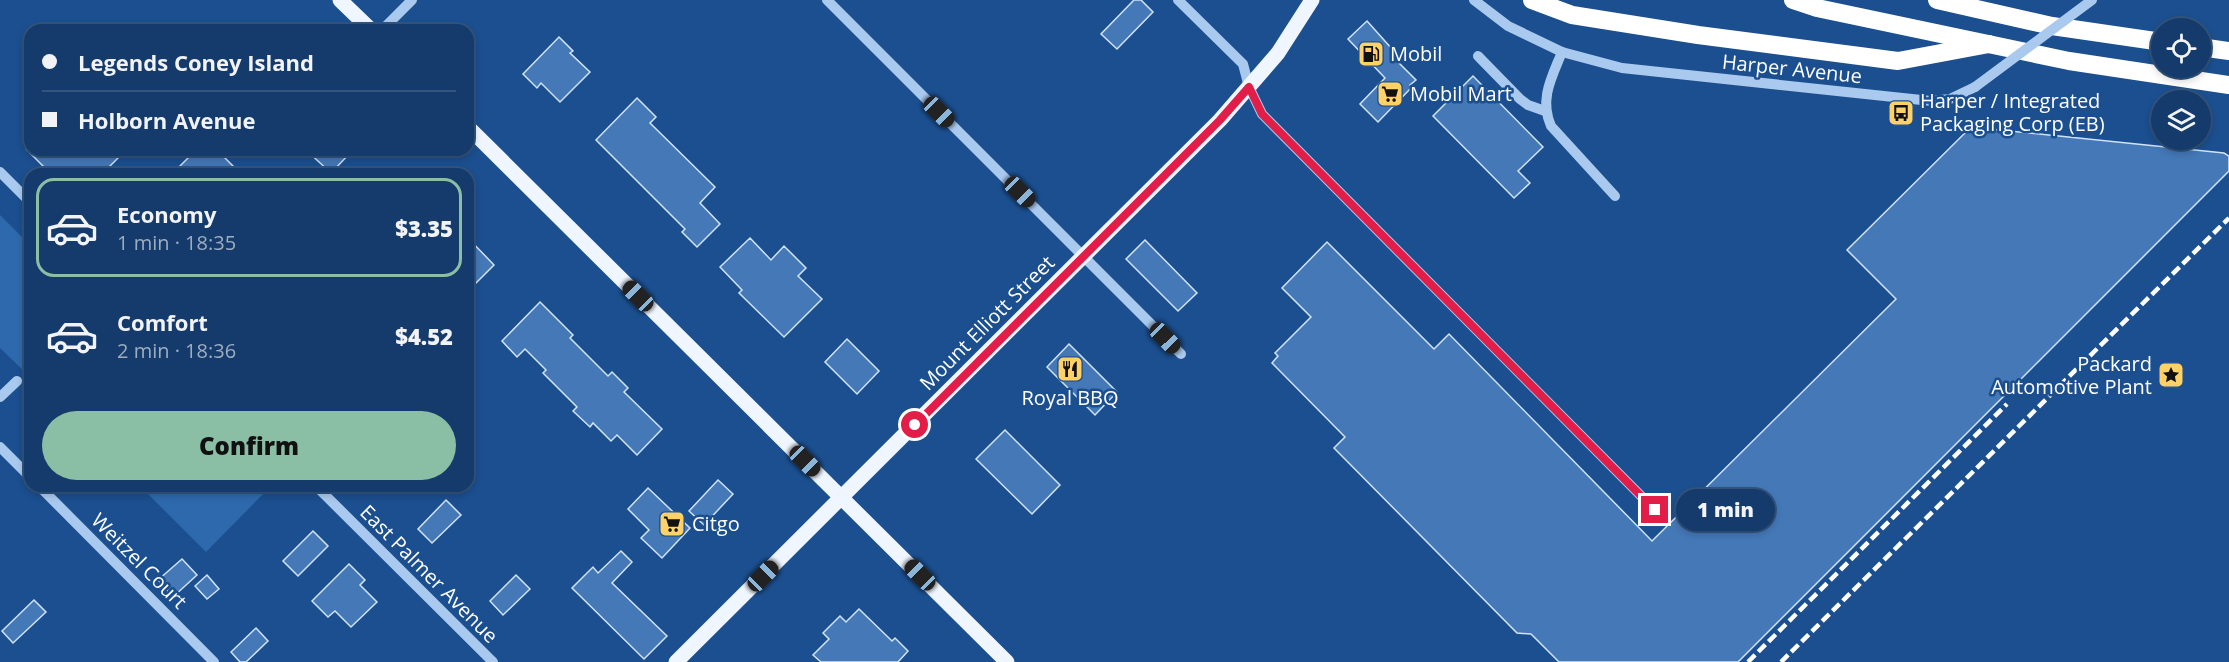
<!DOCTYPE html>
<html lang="en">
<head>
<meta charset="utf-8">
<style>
	:root { --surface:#143b6b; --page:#214673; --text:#f1f3f6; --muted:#9dadc1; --line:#33557e; --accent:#8abfa5 }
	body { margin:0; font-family:"Open Sans",sans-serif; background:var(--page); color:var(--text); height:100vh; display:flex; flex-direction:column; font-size:22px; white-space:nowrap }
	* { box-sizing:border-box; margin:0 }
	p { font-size:20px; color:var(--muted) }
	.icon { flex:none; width:33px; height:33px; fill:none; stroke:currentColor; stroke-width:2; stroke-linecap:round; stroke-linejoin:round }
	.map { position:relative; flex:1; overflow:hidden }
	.details { position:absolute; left:24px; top:168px; width:450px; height:324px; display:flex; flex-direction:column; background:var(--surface); border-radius:18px; box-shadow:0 3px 9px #0003,0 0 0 2px var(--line) }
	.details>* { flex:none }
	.top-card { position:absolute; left:24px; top:24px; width:450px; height:132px; border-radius:18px; box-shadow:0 3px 9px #0003,0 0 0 2px var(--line); display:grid; align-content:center; height:132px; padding:0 18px; background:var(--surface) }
	.fabs { position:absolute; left:2151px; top:18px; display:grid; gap:12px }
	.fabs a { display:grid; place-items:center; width:60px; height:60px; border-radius:50%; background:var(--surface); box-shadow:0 3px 9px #0003,0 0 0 2px var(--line); font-size:30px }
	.end { position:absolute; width:27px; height:27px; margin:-14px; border:8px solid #e11d48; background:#fff; box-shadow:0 0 0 3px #fff }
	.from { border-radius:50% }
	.bubble { position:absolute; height:42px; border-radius:21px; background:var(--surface); box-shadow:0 3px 9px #0003,0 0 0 2px var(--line); font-size:20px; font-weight:800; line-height:42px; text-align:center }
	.car { position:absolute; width:18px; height:36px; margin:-18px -9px; border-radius:8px; box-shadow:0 0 4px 2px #0007; background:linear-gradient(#222 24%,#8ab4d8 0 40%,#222 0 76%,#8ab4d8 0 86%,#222 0) }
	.top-card b { display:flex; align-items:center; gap:21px; height:57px; font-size:22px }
	.top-card b+b { border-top:2px solid var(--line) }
	.top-card i { width:15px; height:15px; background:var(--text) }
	ul { padding:10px 0 0; list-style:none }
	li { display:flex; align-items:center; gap:18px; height:99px; margin:0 12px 9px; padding:0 6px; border:3px solid transparent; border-radius:18px }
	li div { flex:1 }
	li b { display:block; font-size:22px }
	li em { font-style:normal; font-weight:800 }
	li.current { border-color:var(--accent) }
	li>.icon { width:54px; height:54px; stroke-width:1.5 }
	.button { display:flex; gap:12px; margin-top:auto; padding:12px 18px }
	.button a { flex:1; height:69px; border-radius:36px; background:var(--accent); color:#111; font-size:24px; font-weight:800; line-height:69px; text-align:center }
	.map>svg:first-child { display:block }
</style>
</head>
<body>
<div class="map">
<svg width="2229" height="662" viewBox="0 0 2229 662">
	<rect width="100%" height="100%" fill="#1b4f8f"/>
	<g fill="#2e69ad">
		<path d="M0 215 30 245V377L0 348Z"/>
		<path d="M140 486H271L206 552Z"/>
	</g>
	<g fill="#4478b7" stroke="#cfe3fa" stroke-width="1.5">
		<path d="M1134 0H1141L1153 12 1117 49 1101 34Z"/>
		<path d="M1367 21 1401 59 1398 62 1416 80 1410 85 1412 87 1378 122 1360 104 1385 78 1348 39Z"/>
		<path d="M559 37 573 51 570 53 590 72 560 102 541 83 537 88 523 74Z"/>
		<path d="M1473 76 1543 147 1518 171 1530 183 1514 198 1433 116Z"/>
		<path d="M637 98 656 117 650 123 715 187 700 203 720 224 697 247 682 232 685 229 596 140Z"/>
		<path d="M1971 127 2224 153 2229 156V171L1738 662H1559L1531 634 1517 633 1334 448 1345 437 1272 363 1278 356 1275 353 1311 317 1282 288 1327 242 1434 349 1449 334 1652 541 1896 299 1847 250Z"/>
		<path d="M27 150H126L102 174H51Z"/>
		<path d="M196 150H217L241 174H172Z"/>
		<path d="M306 150H353L331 173Z"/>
		<path d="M468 238 494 265 468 291Z"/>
		<path d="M750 238 771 260 784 246 806 268 798 276 822 299 784 337 739 293 742 290 720 267Z"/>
		<path d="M1145 240 1197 293 1178 311 1126 259Z"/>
		<path d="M540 302 573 335 570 338 608 376 612 372 628 388 624 392 662 429 637 455 617 435 611 441 593 423 590 427 573 411 577 407 543 373 546 370 525 349 517 357 502 341Z"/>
		<path d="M847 339 879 371 857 394 825 362Z"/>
		<path d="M1069 344 1117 392 1095 415 1047 367Z"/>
		<path d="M1005 430 1060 485 1032 514 976 459Z"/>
		<path d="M718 480 733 494 704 525 689 511Z"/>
		<path d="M648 488 690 528 662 558 641 538 649 530 628 509Z"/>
		<path d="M446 500 461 515 432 543 418 529Z"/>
		<path d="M313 531 328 546 298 576 283 561Z"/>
		<path d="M621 551 632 562 612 583 667 636 644 659 572 588 593 567 598 573Z"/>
		<path d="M182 559 197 575 173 597 158 580Z"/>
		<path d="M349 564 365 580 360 585 377 602 351 627 335 611 328 617 312 601Z"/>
		<path d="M207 575 219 589 207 599 195 586Z"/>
		<path d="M516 575 530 589 503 615 490 601Z"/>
		<path d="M34 600 46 612 13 643 2 631Z"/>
		<path d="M859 609 892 641 895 638 908 651 898 662H821L813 655 829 639 823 633 840 616 846 622Z"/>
		<path d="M256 628 268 641 246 662H240L231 652Z"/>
	</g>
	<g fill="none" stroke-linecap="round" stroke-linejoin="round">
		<g stroke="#a9c9ee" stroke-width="10">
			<path d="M827 0 1181 354"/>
			<path d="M1178 0 1243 64 1249 87 1262 114 1655 510"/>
			<path d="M1474 0 1508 26 1562 52 1622 68 1931 101 1950 99 1975 87"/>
			<path d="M382 30 412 0"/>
			<path d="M1562 52C1552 77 1539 99 1551 126L1615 196"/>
			<path d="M1478 56 1520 99 1528 105 1545 111"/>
			<path d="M0 172 30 202"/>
			<path d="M0 397 17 381"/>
			<path d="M0 447 30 477"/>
			<path d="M39 486 214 662"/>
			<path d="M316 486 493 662"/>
		</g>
		<g stroke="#f0f6ff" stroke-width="15">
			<path d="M340 0 371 30"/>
			<path d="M468 127 1007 662"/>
			<path d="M676 662 1220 120 1278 53 1312 0"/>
		</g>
		<g stroke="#fff" stroke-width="18">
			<path d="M1532 0 1572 15 1698 35 1898 61 1989 44"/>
			<path d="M1793 0 1817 8 2069 61 2229 85"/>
			<path d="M1937 0 2052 26 2162 42"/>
			<path d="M2200 47 2229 51"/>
		</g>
		<g stroke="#fff" stroke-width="4.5" stroke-dasharray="10 4.5" stroke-linecap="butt">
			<path d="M1748 662 2007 404"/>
			<path d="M1781 662 2229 218"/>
		</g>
		<path stroke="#a9c9ee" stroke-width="10" d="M1975 87 2092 0"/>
	</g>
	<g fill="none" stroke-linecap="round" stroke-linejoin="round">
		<path stroke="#e11d48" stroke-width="8" d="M915 425 1220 120 1249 87 1262 114 1655 510"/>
	</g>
	<defs>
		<g id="fuel-square" transform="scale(1.35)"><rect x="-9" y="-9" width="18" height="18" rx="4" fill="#ffd166" stroke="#1b4f8f"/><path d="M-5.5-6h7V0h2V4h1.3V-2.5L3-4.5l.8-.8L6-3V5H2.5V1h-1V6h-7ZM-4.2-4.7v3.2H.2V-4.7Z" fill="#111"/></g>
		<g id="supermarket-square" transform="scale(1.35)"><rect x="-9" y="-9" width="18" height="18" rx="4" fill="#ffd166" stroke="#1b4f8f"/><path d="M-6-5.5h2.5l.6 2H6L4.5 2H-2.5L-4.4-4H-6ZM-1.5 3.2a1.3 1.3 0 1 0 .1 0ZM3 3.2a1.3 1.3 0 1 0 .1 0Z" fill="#111"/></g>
		<g id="bus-square" transform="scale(1.35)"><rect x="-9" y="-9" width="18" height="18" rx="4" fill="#ffd166" stroke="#1b4f8f"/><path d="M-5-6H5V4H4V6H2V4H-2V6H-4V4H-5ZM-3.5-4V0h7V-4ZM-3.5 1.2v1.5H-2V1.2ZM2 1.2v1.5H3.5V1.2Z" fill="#111"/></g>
		<g id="restaurant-square" transform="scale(1.35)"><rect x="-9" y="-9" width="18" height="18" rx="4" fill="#ffd166" stroke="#1b4f8f"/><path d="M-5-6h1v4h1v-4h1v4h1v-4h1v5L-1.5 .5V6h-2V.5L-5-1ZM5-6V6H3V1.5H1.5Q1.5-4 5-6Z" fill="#111"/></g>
		<g id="sight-square" transform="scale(1.35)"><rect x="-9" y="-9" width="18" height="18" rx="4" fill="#ffd166" stroke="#1b4f8f"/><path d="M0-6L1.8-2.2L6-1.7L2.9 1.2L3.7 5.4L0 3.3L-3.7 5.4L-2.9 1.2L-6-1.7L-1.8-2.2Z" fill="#111"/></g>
	</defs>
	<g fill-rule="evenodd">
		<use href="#fuel-square" x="1371" y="54"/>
		<use href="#supermarket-square" x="1390" y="94"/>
		<use href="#bus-square" x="1901" y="113"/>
		<use href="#restaurant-square" x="1070" y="369"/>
		<use href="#sight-square" x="2171" y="375"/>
		<use href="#supermarket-square" x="672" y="524"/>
	</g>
	<g text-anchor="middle" stroke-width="5" stroke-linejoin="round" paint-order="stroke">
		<g font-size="20" fill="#fff" stroke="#1b4f8f" text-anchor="start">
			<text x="1390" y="61">Mobil</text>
			<text x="1410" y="101">Mobil Mart</text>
			<text x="1920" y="108">Harper / Integrated<tspan x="1920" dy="23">Packaging Corp (EB)</tspan></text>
			<text x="2152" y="371" text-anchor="end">Packard<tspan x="2152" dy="23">Automotive Plant</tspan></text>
			<text x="1070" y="405" text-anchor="middle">Royal BBQ</text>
			<text x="692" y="531">Citgo</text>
		</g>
		<g font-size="20" fill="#fff" stroke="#1b4f8f">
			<text transform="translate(1792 69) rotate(6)" y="7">Harper Avenue</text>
			<text transform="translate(987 323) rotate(-45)" y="7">Mount Elliott Street</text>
			<text transform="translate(139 561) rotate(45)" y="7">Weitzel Court</text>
			<text transform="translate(429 574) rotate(45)" y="7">East Palmer Avenue</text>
		</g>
	</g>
</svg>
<div class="fabs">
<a><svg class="icon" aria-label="locate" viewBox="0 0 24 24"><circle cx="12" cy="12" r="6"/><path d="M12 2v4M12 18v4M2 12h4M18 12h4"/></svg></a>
<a><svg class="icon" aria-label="layers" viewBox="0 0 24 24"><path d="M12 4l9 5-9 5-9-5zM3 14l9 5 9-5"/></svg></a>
</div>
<i class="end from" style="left:915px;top:425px"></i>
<i class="end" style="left:1655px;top:510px"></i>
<div class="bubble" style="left:1676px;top:489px;width:99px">1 min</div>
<i class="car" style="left:939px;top:112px;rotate:135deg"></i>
<i class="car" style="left:1020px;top:192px;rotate:135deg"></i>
<i class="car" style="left:638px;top:296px;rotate:315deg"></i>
<i class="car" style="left:1165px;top:338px;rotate:136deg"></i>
<i class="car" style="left:805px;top:461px;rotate:135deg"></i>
<i class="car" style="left:920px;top:575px;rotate:315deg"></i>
<i class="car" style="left:763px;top:576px;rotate:45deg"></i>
<div class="top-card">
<b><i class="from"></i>Legends Coney Island</b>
<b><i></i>Holborn Avenue</b>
</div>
<section class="details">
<ul>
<li class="current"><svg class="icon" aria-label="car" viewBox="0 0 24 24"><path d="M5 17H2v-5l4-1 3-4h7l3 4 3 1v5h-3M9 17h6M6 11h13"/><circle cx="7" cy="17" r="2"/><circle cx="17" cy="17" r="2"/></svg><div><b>Economy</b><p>1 min · 18:35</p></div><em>$3.35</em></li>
<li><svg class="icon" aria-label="car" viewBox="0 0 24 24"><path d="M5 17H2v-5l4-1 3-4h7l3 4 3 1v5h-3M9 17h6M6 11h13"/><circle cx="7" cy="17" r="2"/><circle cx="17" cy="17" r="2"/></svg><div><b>Comfort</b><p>2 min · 18:36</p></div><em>$4.52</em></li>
</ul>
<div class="button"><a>Confirm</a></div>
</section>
</div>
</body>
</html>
